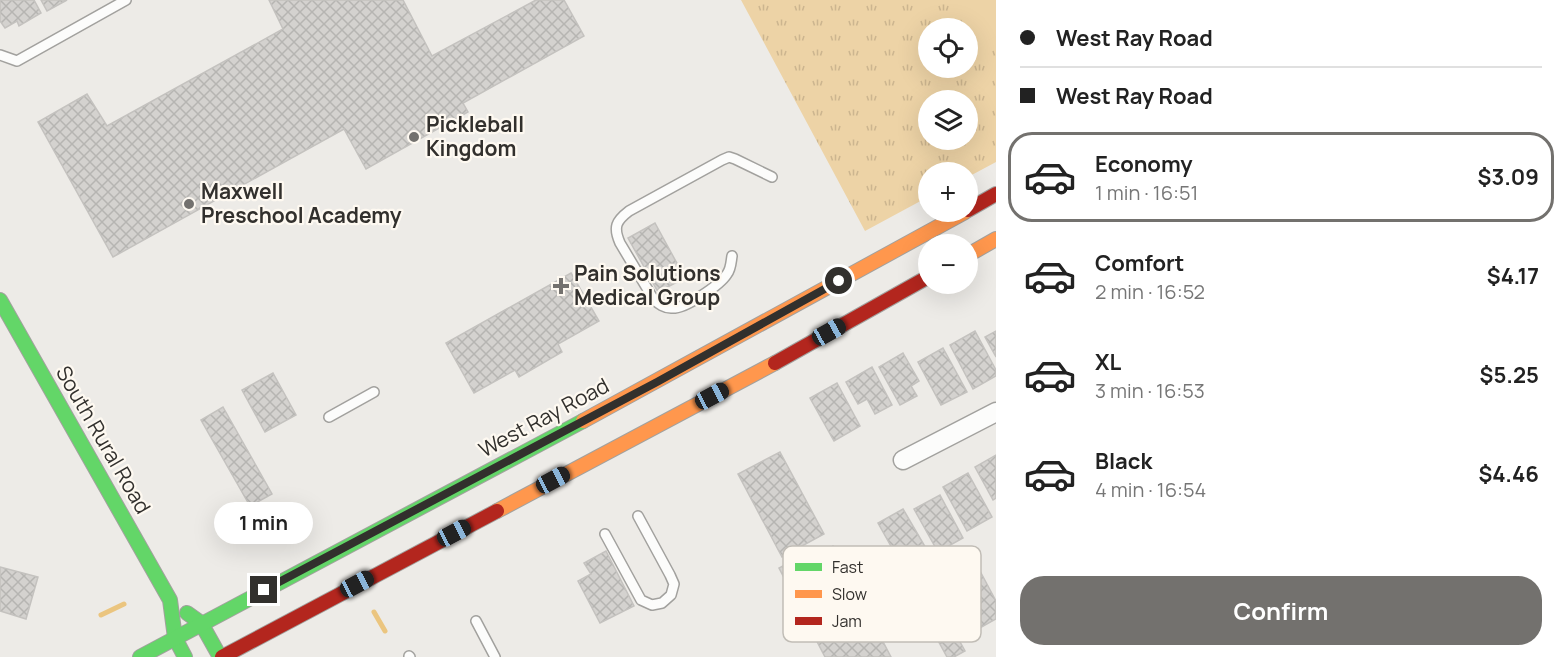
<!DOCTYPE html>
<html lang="en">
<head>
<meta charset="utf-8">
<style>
	:root { --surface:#fff; --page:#f2f2f2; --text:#222; --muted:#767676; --line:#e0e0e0; --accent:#73716e }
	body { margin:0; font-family:Manrope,sans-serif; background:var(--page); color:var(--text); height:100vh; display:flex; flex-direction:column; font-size:22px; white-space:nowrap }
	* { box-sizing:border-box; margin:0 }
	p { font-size:20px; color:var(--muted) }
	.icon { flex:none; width:33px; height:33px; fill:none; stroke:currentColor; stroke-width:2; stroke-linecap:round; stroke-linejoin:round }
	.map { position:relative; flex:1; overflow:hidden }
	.sheet { display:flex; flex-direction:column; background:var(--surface); width:570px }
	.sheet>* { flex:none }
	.hud { display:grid; align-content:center; height:132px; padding:0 24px; background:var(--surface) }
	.controls { position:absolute; left:918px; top:18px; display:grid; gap:12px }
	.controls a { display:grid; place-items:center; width:60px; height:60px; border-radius:50%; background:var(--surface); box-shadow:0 6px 24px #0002; font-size:30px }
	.end { position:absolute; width:27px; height:27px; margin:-14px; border:8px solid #32302d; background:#fff; box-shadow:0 0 0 3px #fff }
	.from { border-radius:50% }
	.bubble { position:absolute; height:42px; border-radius:21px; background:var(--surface); box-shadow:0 6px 24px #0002; font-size:20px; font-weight:700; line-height:42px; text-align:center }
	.car { position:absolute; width:18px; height:36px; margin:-18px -9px; border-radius:8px; box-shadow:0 0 4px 2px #0007; background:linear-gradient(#222 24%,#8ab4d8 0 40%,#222 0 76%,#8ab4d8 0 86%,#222 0) }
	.hud b { display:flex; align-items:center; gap:21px; height:57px; font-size:22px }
	.hud b+b { border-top:2px solid var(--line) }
	.hud i { width:15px; height:15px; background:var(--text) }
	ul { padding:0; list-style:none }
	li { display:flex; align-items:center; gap:18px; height:90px; margin:0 12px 9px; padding:0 12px; border:3px solid transparent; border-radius:24px }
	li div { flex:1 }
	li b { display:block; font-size:22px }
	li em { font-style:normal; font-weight:700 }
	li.active { border-color:var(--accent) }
	li>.icon { width:54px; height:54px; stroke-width:1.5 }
	.button { display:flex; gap:12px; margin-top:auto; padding:12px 24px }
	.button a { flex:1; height:69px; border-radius:24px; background:var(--accent); color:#fff; font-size:24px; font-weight:700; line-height:69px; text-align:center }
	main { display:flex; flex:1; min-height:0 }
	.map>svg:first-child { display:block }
</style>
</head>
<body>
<main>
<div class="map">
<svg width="996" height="657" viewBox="0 0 996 657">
	<defs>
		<pattern id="park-tufts" width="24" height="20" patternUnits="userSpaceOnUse" patternTransform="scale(1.5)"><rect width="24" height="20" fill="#edd3a6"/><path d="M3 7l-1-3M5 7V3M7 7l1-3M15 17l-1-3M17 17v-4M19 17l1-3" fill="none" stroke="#ccb58f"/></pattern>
		<pattern id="building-cross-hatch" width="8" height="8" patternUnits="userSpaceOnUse" patternTransform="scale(1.5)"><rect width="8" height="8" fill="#d4d2cf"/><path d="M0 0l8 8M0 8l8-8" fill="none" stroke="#b6b5b2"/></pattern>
	</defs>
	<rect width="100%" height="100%" fill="#edebe7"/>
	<path fill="url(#park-tufts)" fill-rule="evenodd" d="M741 0H996V162L968 177V172H928V197L865 231ZM928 28H968V68H928ZM928 100H968V140H928Z"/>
	<path fill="#edd3a6" d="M950 0H996V36L976 47 968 32V28H966Z"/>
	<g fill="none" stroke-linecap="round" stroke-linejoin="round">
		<g stroke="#ebc57f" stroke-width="5">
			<path d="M374 612 385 631"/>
			<path d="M101 615 124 604"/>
		</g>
	</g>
	<g fill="url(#building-cross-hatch)" stroke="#c4c2bf" stroke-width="1.5">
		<path d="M1 0H34L41 13 19 26 17 21 5 28 0 21V1Z"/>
		<path d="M41 0H67L47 11Z"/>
		<path d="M269 0H403L432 56 536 0H564L584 36 463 103 468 112 366 169 344 129 113 257 38 122 87 94 107 126 283 29Z"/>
		<path d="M655 223 685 278 658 292 628 238Z"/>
		<path d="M571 273 599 321 558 344 562 352 519 377 515 370 474 393 446 343Z"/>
		<path d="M975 331 996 370V376L973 389 950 345Z"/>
		<path d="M996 331V357L985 337Z"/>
		<path d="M943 348 967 392 941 405 918 362Z"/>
		<path d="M903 353 919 381 911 386 917 396 900 405 879 367Z"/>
		<path d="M872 367 892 405 875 414 867 399 858 404 846 382Z"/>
		<path d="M273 373 296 415 265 432 242 390Z"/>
		<path d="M837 383 860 426 834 441 810 398Z"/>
		<path d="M223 407 272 494 250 506 201 420Z"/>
		<path d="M780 452 824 534 782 557 738 474Z"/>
		<path d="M996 455V498L993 500 975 467Z"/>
		<path d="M968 473 992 517 967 531 943 487Z"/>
		<path d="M940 495 963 538 938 552 914 509Z"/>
		<path d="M903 509 927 550 901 564 878 523Z"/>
		<path d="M833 546 891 657H825L779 568 807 553 810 559Z"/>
		<path d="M606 551 634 606 600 623 578 581 591 574 584 563Z"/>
		<path d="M0 567 38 577 26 619 0 611Z"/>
		<path d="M980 571 996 601V619L978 629 954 586Z"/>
		<path d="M955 610 968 635 959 640 965 651 954 657H947L929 624Z"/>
	</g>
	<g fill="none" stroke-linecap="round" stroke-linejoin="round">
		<g stroke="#a2a19e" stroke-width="12">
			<g id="lane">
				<path d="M0 55 17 61 126 0"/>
				<path d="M732 256C731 262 731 269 727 274 720 285 684 310 671 308 664 308 659 304 654 300L620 243C613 227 616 221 629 211L722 160 729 157 735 159 772 177"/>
				<path d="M329 417 374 392"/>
				<path d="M605 534 641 600 652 605 662 603 671 595 674 584 670 575 638 516"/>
				<path d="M476 621 495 657"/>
				<path d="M409 656 410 657"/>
			</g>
		</g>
		<g stroke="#a2a19e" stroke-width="21">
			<path id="street" d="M903 460 996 412"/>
		</g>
		<g stroke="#a2a19e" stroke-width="16">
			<g id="fast">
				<path d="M0 300 170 600 175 638 185 657"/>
				<path d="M187 613 201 623 220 657"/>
				<path d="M140 657 583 421"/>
			</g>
		</g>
		<g stroke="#a2a19e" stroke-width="16">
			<g id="slow">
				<path d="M968 255 996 239"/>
				<path d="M583 421 965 212"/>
				<path d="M497 511 775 363"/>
			</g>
		</g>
		<g stroke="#a2a19e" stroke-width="16">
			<g id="jam">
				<path d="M968 210 996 194"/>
				<path d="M775 363 928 277"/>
				<path d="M222 657 497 511"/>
			</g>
		</g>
		<use href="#lane" stroke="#fcfcfb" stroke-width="9"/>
		<use href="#street" stroke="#fcfcfb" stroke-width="18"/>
		<use href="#fast" stroke="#63d668" stroke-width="14"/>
		<use href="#slow" stroke="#ff974d" stroke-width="14"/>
		<use href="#jam" stroke="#b3261e" stroke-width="14"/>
	</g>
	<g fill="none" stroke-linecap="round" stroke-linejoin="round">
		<path stroke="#32302d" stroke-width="8" d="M264 590 657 382 839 281"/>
	</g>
	<g fill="#73716e" stroke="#fef9f1" stroke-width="2">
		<circle cx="414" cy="137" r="6"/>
		<circle cx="189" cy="204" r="6"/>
		<path d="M558 277h6v6h6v6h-6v6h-6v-6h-6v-6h6z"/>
	</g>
	<g text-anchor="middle" stroke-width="4.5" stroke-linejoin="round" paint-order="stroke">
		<g font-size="21" font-weight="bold" fill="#32302d" stroke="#fef9f1" text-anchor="start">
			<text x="426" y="132">Pickleball<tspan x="426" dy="24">Kingdom</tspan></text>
			<text x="201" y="199">Maxwell<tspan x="201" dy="24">Preschool Academy</tspan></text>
			<text x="574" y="281">Pain Solutions<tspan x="574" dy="24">Medical Group</tspan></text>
		</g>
		<g font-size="21" fill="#32302d" stroke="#fef9f1">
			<text transform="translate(544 418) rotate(-28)" y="7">West Ray Road</text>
			<text transform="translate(103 440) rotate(60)" y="7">South Rural Road</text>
		</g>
	</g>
	<rect x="783" y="546" width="198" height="96" rx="9" fill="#fef9f1" stroke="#c1bdb6" stroke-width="1.5"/>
	<rect x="795" y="563" width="27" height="8" fill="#63d668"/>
	<rect x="795" y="590" width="27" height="8" fill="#ff974d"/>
	<rect x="795" y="617" width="27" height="8" fill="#b3261e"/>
	<g font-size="16" fill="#32302d">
		<text x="832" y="573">Fast</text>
		<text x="832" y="600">Slow</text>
		<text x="832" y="627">Jam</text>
	</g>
</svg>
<div class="controls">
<a><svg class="icon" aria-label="locate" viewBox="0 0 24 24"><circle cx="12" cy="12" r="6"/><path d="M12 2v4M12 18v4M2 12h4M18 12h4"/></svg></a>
<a><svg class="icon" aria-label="layers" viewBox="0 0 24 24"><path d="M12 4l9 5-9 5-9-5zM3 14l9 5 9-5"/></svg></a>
<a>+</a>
<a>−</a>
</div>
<i class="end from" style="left:839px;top:281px"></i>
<i class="end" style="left:264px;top:590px"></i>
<div class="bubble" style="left:214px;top:502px;width:99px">1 min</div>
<i class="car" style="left:829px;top:332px;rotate:61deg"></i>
<i class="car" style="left:712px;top:396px;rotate:62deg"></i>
<i class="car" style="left:553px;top:480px;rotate:62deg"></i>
<i class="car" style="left:454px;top:533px;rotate:62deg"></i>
<i class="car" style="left:357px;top:584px;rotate:62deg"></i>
</div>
<section class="sheet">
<div class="hud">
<b><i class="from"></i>West Ray Road</b>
<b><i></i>West Ray Road</b>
</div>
<ul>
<li class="active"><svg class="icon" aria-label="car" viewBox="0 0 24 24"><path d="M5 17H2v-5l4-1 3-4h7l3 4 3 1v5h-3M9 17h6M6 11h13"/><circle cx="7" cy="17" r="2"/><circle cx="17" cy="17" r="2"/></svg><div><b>Economy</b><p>1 min · 16:51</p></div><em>$3.09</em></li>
<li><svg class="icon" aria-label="car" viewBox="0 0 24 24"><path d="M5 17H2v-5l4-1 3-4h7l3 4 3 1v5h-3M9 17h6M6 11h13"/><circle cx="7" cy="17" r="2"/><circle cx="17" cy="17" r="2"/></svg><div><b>Comfort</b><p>2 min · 16:52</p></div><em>$4.17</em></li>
<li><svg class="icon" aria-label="car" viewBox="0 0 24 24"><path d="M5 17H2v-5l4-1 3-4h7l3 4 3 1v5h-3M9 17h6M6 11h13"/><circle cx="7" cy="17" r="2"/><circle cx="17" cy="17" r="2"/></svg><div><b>XL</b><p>3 min · 16:53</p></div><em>$5.25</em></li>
<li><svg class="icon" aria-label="car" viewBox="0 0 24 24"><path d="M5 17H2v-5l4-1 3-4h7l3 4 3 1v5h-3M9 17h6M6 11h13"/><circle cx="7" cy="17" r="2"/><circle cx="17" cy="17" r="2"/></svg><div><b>Black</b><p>4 min · 16:54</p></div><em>$4.46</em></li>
</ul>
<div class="button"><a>Confirm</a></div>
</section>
</main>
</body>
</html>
